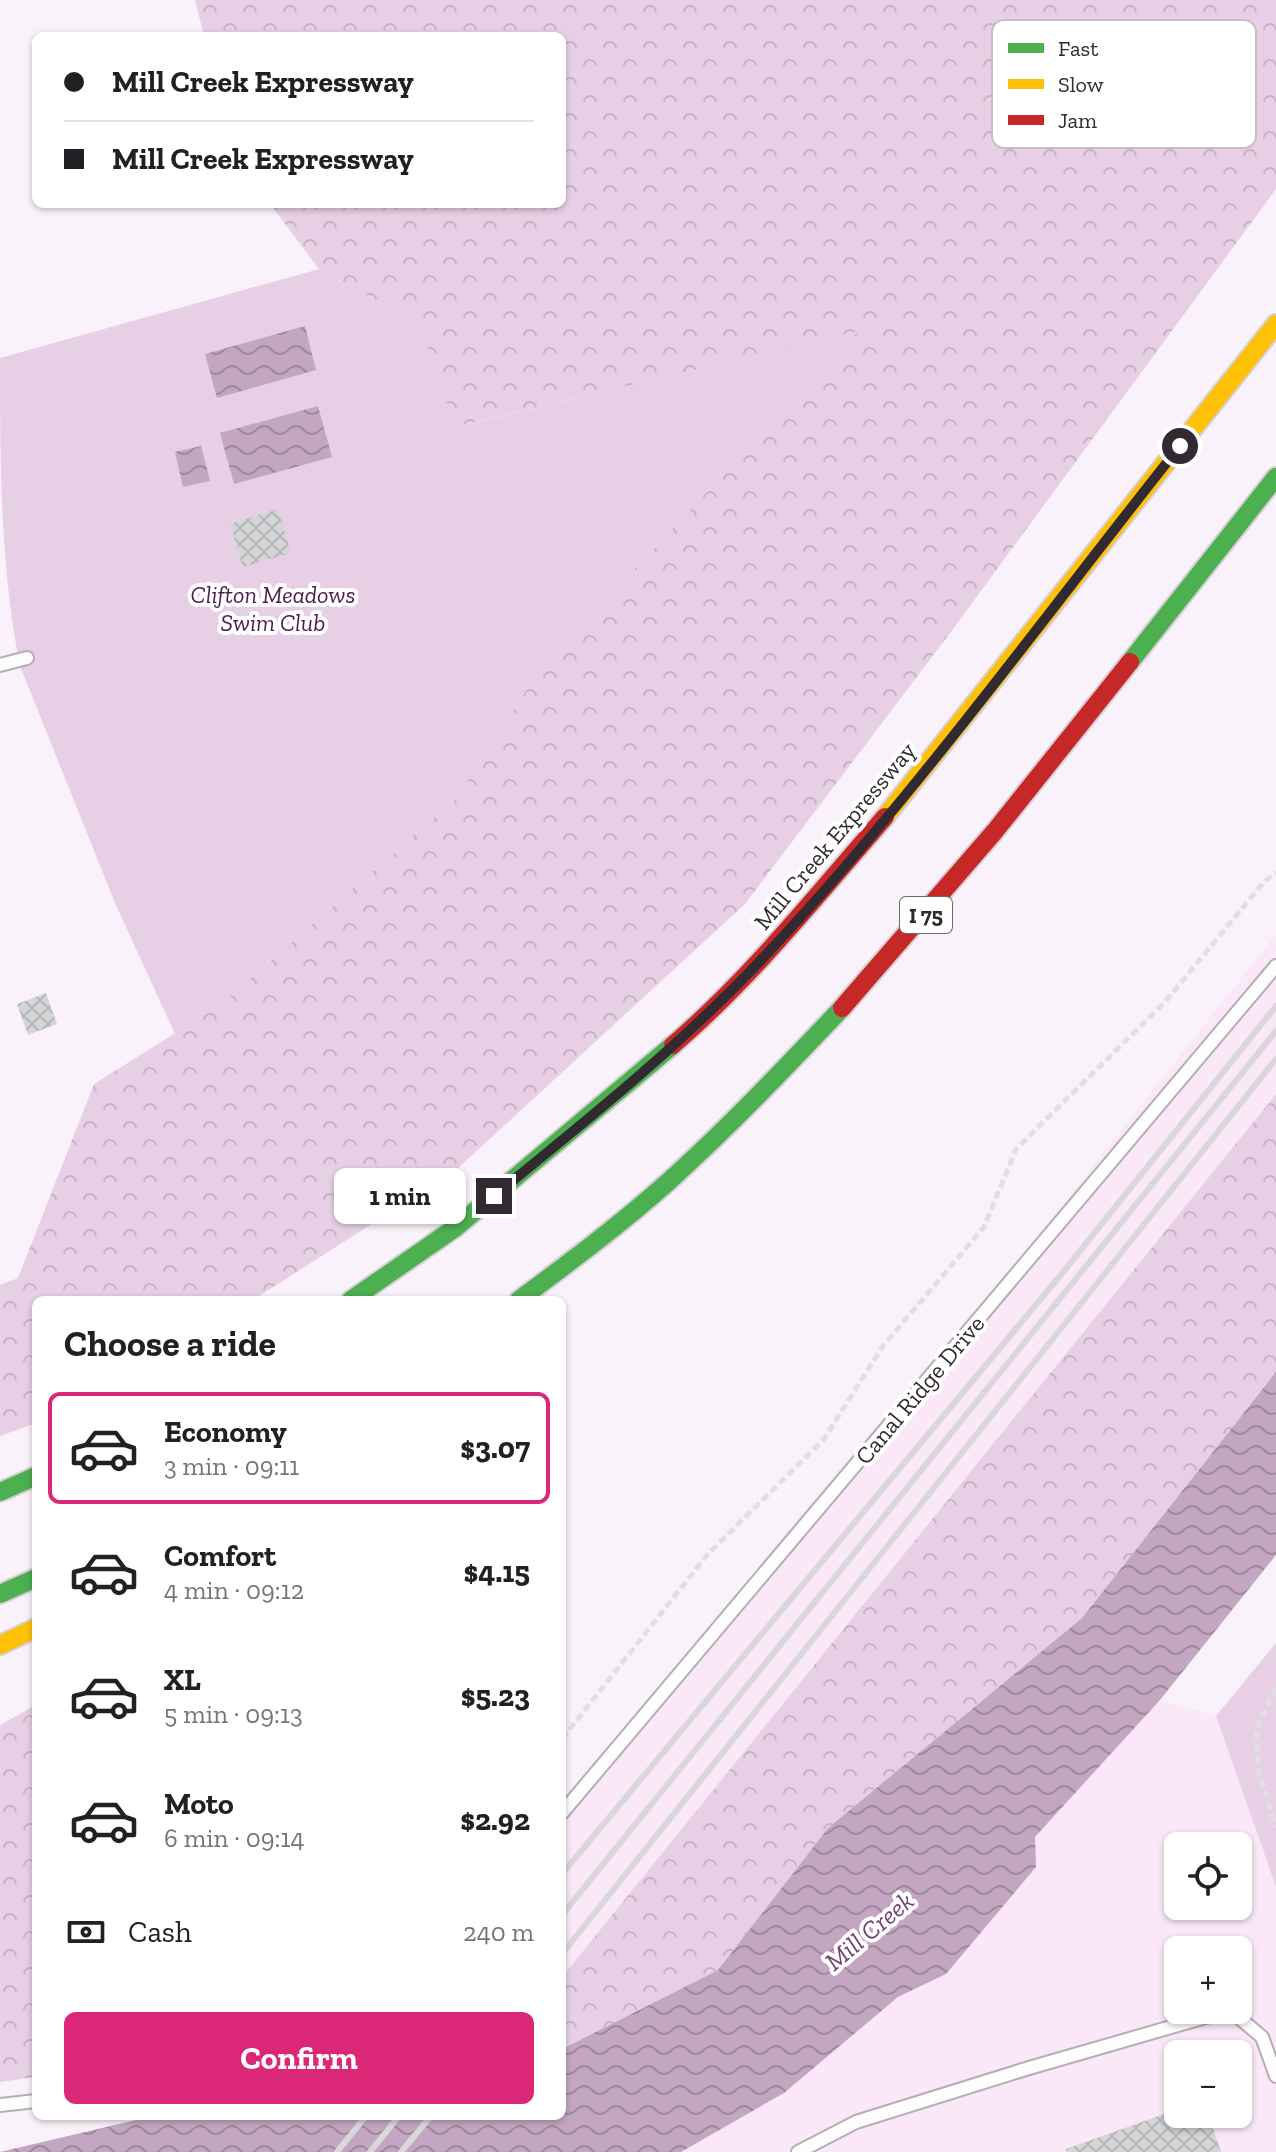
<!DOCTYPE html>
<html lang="en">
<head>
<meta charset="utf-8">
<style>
	:root { --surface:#fff; --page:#f6f6f6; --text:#202124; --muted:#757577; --line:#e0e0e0; --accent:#db2777 }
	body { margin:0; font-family:"Zilla Slab",serif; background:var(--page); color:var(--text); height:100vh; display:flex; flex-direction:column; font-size:30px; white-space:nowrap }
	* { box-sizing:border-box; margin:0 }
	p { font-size:26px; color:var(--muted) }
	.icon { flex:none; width:44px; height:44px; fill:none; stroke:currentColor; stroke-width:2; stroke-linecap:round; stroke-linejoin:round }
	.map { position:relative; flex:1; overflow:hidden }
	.panel { position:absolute; left:32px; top:1296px; width:534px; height:824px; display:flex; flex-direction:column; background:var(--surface); border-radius:12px; box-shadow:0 2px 6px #0004 }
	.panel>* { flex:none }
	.hud { position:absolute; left:32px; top:32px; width:534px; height:176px; border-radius:12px; box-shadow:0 2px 6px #0004; display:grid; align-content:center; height:176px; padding:0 32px; background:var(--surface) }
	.buttons { position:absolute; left:1164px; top:1832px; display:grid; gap:16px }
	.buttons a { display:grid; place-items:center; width:88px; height:88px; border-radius:12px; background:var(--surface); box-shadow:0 2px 6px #0004; font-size:40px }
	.end { position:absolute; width:36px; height:36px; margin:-18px; border:10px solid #322a31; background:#fff; box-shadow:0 0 0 4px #fff }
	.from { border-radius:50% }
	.bubble { position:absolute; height:56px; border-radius:12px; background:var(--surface); box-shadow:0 2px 6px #0004; font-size:26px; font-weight:700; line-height:56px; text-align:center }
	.hud b { display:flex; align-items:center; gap:28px; height:76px; font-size:30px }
	.hud b+b { border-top:2px solid var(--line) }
	.hud i { width:20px; height:20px; background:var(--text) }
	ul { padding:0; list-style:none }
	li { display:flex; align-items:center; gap:24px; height:112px; margin:0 16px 12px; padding:0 16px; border:4px solid transparent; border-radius:12px }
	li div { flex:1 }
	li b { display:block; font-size:30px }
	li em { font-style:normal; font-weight:700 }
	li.selected { border-color:var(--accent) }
	li>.icon { width:72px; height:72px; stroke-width:1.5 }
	h2 { padding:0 32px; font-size:36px; line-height:96px }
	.pay { display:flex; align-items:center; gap:20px; height:88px; padding:0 32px; font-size:30px }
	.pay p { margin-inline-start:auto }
	.cta { display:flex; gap:16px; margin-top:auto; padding:16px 32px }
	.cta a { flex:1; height:92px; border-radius:12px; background:var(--accent); color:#fff; font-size:32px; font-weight:700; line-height:92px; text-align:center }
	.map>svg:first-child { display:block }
</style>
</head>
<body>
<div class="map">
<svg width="1276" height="2152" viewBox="0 0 1276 2152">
	<defs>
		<pattern id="forest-crowns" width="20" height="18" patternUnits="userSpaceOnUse" patternTransform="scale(2)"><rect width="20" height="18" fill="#e7d0e5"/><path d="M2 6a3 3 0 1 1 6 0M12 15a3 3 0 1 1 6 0" fill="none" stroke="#c7b3c5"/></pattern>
		<pattern id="water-waves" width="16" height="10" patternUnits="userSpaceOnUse" patternTransform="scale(2)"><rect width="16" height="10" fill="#c3a6c1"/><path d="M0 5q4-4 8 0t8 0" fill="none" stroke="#9f879d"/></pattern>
		<pattern id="building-cross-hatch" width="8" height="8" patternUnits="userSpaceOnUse" patternTransform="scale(2)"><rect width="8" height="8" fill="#d4d5d7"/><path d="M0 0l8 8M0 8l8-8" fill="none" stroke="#b6b7b9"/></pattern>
	</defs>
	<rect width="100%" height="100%" fill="#faf2fa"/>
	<g fill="#fae8f8" fill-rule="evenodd">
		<path d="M1276 934V1094L562 1977V1814L797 1519 1048 1223Z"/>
		<path d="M1160 1700 1216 1716 1276 1887V2152H681L784 2093 898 1997 946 1974 1035 1838ZM1178 1846H1238V1906H1178ZM1178 1950H1238V2010H1178ZM1178 2054H1238V2114H1178Z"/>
	</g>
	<g fill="url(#forest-crowns)">
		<path d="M195 0H1276V189L953 629 745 904 456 1170 253 1300H36V1423L0 1436V1285L18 1278 94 1084 220 1005 457 797 540 669 857 332 454 427 420 325 319 269 270 204H562V36H204Z"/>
		<path d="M1276 1094V1372L1082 1618 828 1828 718 1970 562 2049V1977Z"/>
		<path d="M36 1705V2077L0 2082V1725Z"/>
	</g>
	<g fill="#e7d0e5">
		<path d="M319 269 420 325 455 427 859 331 540 669 457 797 220 1005 175 1034 115 903 20 666C0 567 0 460 0 358Z"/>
		<path d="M1276 1643V1887L1216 1716Z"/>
	</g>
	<g fill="url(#water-waves)">
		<path d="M305 326 316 370 217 398 205 354Z"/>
		<path d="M318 406 332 457 234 484 220 433Z"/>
		<path d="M201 446 210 481 183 487 175 452Z"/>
		<path d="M1276 1372V1555L1160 1700 1035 1837 1036 1867 946 1974 898 1997 784 2093 681 2152H0L153 2116H562V2049L718 1970 828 1828 1082 1618Z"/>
	</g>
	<g fill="url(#building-cross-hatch)">
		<path d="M278 509 291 553 243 567 230 524Z"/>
		<path d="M46 993 57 1024 28 1035 17 1004Z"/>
		<path d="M1178 2109V2114H1208L1221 2152H1066V2149Z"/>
	</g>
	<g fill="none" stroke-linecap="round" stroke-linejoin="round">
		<g stroke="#b5aeb4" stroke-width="16">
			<g id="lane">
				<path d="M0 665 27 658"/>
				<path d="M562 1813 1276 966"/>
				<path d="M0 2105 36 2101"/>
				<path d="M798 2152 856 2122 1029 2068 1230 2010 1262 2037 1276 2076"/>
			</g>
		</g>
		<g stroke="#d4d0d4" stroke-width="22">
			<g id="fast">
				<path d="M1130 662 1276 477"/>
				<path d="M351 1300 455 1228 673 1045"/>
				<path d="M519 1300C570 1262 621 1224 668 1182 729 1127 786 1067 842 1008"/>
				<path d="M0 1492 36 1476"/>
				<path d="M0 1594 36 1578"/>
			</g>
		</g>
		<g stroke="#d4d0d4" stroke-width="22">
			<g id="slow">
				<path d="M885 817 1276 324"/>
				<path d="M0 1645 36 1628"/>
			</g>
		</g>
		<g stroke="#d4d0d4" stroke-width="22">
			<g id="jam">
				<path d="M842 1008 995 831 1130 662"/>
				<path d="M673 1045C752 977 817 895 885 817"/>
			</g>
		</g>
		<g stroke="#e1dfe1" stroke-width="5" stroke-dasharray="8 4" stroke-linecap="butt">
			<path d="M1276 1688 1256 1730 1259 1771 1276 1827"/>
			<path d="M562 1739 707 1555 824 1439 883 1346 984 1227 1016 1149 1165 1002 1263 883 1276 872"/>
		</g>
		<use href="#lane" stroke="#fefdfe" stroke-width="12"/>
		<use href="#fast" stroke="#4caf50" stroke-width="18"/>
		<use href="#slow" stroke="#ffc107" stroke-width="18"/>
		<use href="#jam" stroke="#c62828" stroke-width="18"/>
		<g stroke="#d9d7d9" stroke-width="6">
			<path d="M562 1874 1064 1271 1276 1006"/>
			<path d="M562 1915 1276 1031"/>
			<path d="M562 1954 1276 1059"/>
			<path d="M337 2152 366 2116"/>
			<path d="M370 2152 399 2116"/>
			<path d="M401 2152 431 2116"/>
		</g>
	</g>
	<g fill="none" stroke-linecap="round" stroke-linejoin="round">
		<path stroke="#322a31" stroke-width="10" d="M494 1196C586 1121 680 1046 762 959 912 800 1043 618 1180 446"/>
	</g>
	<g text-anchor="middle" stroke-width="8" stroke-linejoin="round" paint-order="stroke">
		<rect fill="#fff" stroke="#706a6f" stroke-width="2" x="900" y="897" width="52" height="36" rx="6"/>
		<g font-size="22" font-weight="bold" fill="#322a31">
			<text x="926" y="923">I 75</text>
		</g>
		<g font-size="24" font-style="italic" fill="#4e1d4c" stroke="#fff">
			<text x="273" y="603">Clifton Meadows<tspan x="273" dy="28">Swim Club</tspan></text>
		</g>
		<g font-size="24" fill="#322a31" stroke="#fff">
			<text transform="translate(835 836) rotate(-50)" y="8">Mill Creek Expressway</text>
			<text transform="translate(920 1390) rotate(-50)" y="8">Canal Ridge Drive</text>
		</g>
		<g font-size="26" font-style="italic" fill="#744171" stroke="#fff">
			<text transform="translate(869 1931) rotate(-40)" y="9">Mill Creek</text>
		</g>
	</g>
	<rect x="992" y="20" width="264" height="128" rx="12" fill="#fff" stroke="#c2bfc1" stroke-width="2"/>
	<rect x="1008" y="43" width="36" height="10" fill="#4caf50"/>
	<rect x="1008" y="79" width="36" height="10" fill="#ffc107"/>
	<rect x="1008" y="115" width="36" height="10" fill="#c62828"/>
	<g font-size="22" fill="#322a31">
		<text x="1058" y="56">Fast</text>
		<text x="1058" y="92">Slow</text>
		<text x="1058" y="128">Jam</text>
	</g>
</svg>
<div class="buttons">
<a><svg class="icon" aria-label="locate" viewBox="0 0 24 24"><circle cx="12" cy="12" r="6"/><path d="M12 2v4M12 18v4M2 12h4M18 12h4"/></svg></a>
<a>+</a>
<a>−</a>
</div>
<i class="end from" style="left:1180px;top:446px"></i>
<i class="end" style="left:494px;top:1196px"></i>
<div class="bubble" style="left:334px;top:1168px;width:132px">1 min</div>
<div class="hud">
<b><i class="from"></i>Mill Creek Expressway</b>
<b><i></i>Mill Creek Expressway</b>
</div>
<section class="panel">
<h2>Choose a ride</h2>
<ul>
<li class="selected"><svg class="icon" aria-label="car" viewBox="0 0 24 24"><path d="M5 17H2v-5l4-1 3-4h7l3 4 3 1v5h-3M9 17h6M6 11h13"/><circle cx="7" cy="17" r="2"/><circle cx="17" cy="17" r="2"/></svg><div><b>Economy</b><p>3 min · 09:11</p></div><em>$3.07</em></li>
<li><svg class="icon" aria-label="car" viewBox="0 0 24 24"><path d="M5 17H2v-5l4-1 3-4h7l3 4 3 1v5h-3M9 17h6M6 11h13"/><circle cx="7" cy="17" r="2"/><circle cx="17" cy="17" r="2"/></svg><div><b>Comfort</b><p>4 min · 09:12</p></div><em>$4.15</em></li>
<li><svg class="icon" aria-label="car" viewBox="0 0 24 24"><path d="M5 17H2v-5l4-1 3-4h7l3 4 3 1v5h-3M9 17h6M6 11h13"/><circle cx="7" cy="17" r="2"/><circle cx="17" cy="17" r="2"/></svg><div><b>XL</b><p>5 min · 09:13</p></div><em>$5.23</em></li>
<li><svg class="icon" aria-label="car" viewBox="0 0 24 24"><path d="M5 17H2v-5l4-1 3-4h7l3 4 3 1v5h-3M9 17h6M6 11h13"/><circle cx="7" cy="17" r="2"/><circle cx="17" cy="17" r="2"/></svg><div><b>Moto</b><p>6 min · 09:14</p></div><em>$2.92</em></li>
</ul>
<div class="pay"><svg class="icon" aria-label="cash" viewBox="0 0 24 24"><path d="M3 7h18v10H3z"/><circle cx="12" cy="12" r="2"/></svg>Cash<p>240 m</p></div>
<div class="cta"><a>Confirm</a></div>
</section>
</div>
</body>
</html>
